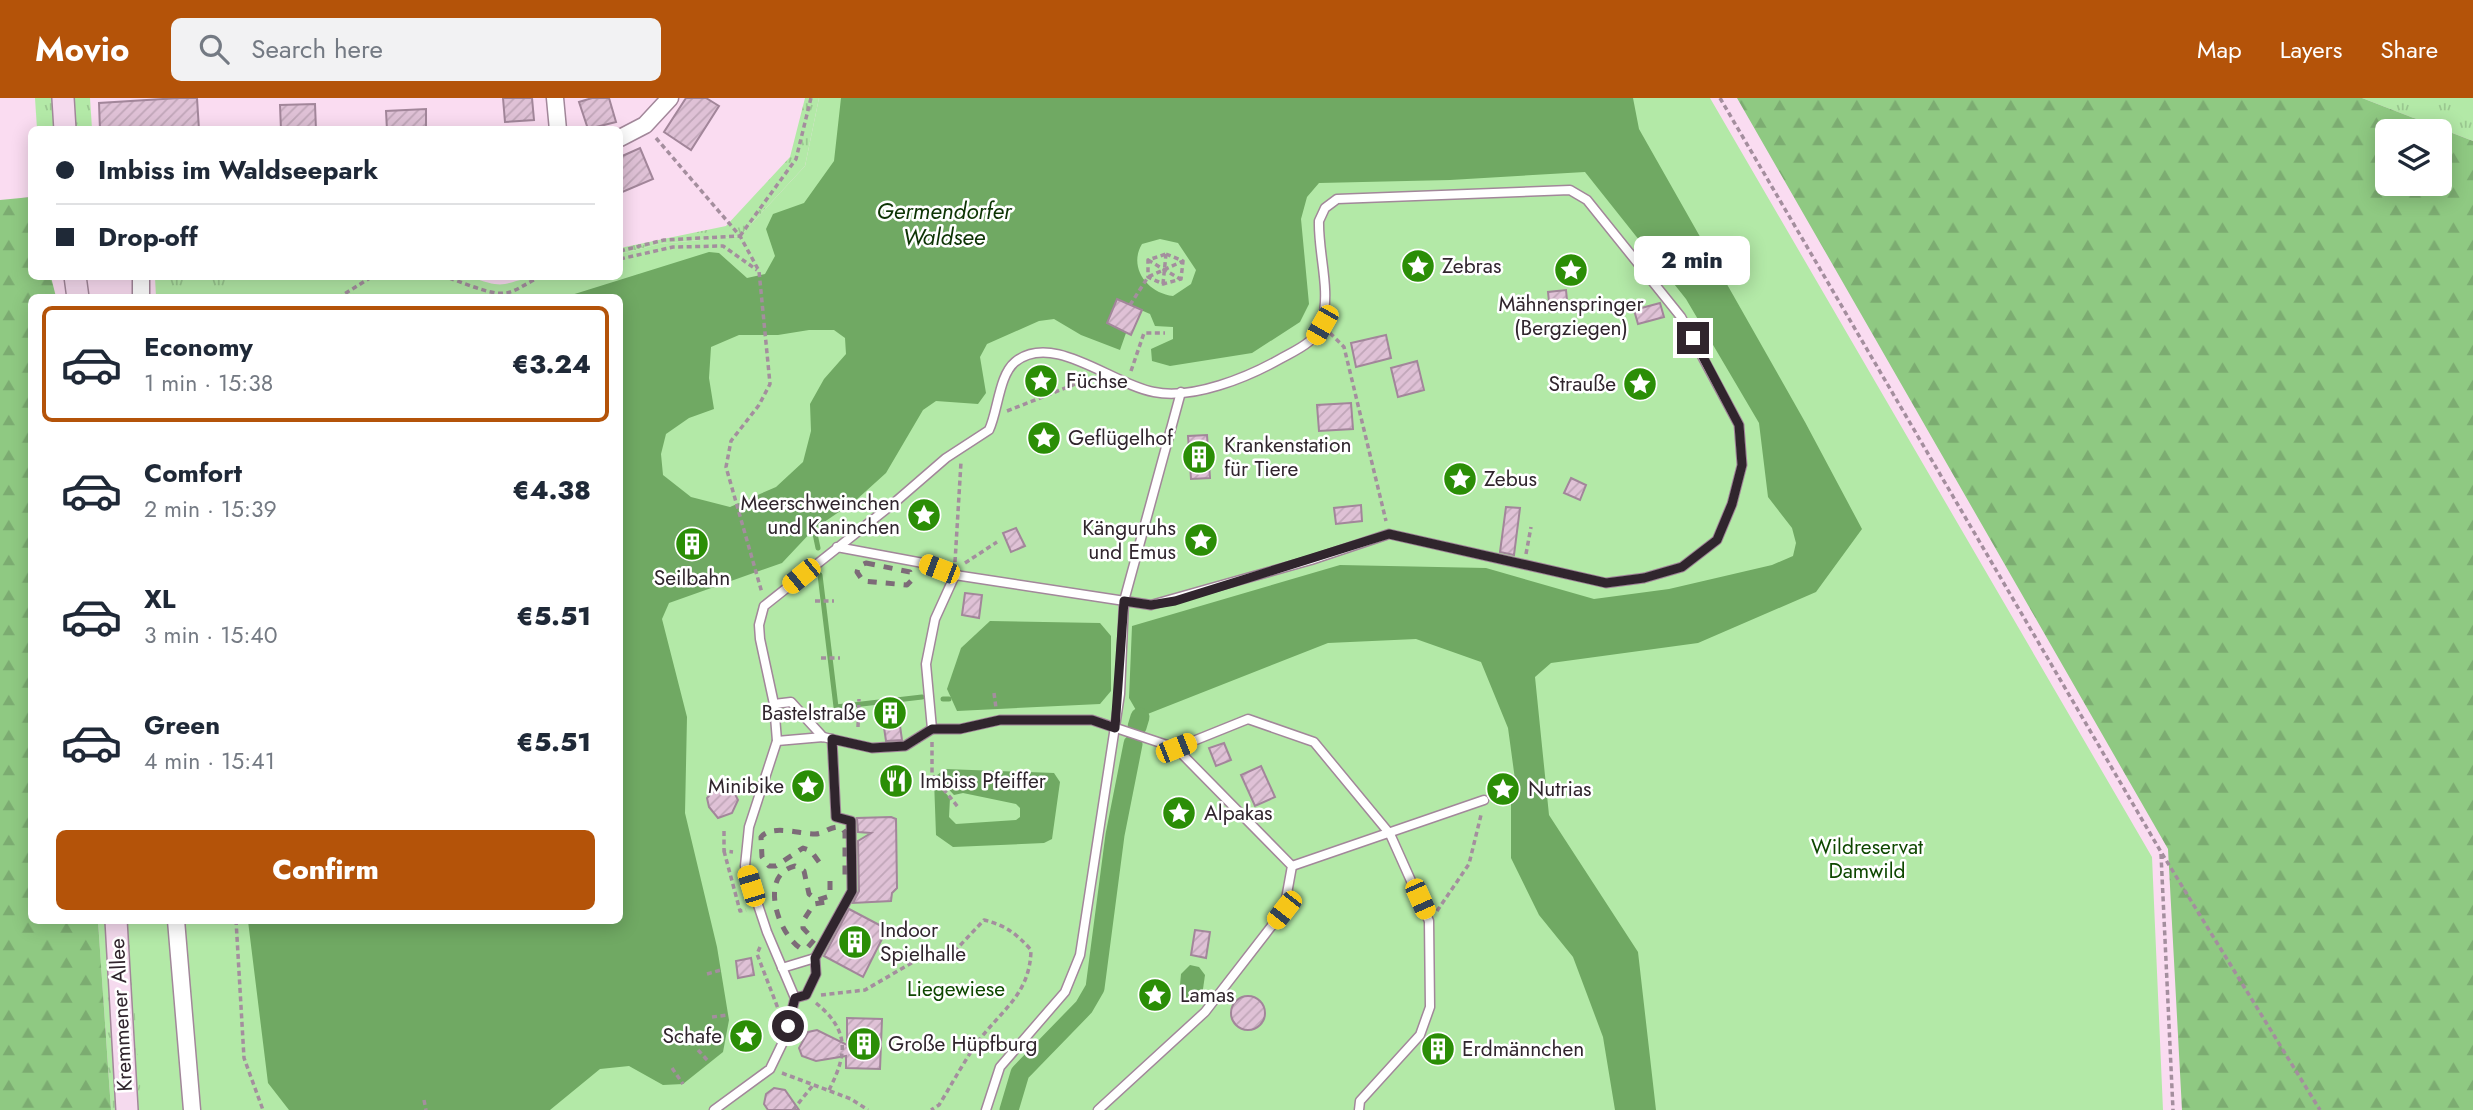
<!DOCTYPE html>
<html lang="en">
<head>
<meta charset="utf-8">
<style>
	:root { --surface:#fff; --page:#f2f2f3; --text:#1f2937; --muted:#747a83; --line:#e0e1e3; --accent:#b45309 }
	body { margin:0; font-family:Jost,sans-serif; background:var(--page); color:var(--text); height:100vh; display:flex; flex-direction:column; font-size:26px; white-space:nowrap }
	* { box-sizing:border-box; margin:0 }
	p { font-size:23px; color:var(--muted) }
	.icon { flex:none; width:38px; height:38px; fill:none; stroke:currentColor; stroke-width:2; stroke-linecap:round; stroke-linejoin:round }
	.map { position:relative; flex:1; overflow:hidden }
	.sheet { position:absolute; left:28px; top:196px; width:595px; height:630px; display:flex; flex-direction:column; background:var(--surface); border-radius:10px; box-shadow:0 4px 18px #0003 }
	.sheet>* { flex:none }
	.hud { position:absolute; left:28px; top:28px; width:595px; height:154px; border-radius:10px; box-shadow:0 4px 18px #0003; display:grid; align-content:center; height:154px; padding:0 28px; background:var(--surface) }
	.buttons { position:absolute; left:2375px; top:21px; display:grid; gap:14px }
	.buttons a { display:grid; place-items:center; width:77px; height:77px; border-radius:10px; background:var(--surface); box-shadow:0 4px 18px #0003; font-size:35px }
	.end { position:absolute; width:32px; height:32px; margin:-16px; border:9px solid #30252d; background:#fff; box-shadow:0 0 0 4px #fff }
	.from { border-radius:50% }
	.bubble { position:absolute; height:49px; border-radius:10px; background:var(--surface); box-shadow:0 4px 18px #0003; font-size:23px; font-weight:800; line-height:49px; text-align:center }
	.car { position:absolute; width:21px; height:42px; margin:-21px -10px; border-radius:9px; box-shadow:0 0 5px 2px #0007; background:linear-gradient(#f5c518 24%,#345 0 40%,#f5c518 0 76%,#345 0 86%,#f5c518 0) }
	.hud b { display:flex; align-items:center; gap:24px; height:66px; font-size:26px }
	.hud b+b { border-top:2px solid var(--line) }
	.hud i { width:18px; height:18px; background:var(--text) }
	ul { padding:12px 0 0; list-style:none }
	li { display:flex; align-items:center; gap:21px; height:116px; margin:0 14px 10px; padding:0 14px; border:4px solid transparent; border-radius:10px }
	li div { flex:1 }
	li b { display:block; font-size:26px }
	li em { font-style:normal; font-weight:800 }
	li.on { border-color:var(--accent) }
	li>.icon { width:63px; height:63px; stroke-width:1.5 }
	.primary-button { display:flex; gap:14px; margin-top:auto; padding:14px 28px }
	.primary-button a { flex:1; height:80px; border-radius:10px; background:var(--accent); color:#fff; font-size:28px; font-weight:800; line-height:80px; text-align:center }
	header { display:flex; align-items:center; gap:42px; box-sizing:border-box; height:98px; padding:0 35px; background:var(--accent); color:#fff }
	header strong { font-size:33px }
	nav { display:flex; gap:38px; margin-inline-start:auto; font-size:24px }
	.search { width:490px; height:63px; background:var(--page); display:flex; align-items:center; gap:18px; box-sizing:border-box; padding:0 24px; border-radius:10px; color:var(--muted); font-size:26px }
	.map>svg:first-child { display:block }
</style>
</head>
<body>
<header>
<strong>Movio</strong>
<div class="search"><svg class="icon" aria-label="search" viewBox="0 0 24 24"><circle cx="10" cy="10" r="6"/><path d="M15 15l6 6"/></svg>Search here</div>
<nav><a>Map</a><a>Layers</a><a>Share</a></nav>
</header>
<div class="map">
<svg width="2473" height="1012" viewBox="0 0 2473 1012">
	<defs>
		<pattern id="grass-tufts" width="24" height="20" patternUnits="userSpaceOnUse" patternTransform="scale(1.75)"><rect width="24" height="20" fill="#b3e9a7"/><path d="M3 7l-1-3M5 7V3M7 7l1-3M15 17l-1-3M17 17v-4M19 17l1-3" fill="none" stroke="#9ac890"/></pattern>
		<pattern id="forest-firs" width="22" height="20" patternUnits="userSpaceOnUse" patternTransform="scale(1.75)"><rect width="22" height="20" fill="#8fc982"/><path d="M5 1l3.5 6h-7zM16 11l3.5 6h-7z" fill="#7cac71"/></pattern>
		<pattern id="building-hatch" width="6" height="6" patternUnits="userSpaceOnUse" patternTransform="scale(1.75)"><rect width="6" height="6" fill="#dfc1d6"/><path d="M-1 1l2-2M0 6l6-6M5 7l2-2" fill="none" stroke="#c0a6b8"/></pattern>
	</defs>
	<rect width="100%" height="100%" fill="#fadcf1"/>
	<g fill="url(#grass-tufts)">
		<path d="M35 0H90L92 31H37Z"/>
		<path d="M805 0H819L805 68 740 138 659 146 620 156V150L726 128 790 59Z"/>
		<path d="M2362 0H2473V43Z"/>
		<path d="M155 179H345L328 200 156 199Z"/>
		<path d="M98 823H157L171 1012H111Z"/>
	</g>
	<g fill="url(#forest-firs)" fill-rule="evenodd">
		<path d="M1737 0H2362L2473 43V1012H2182L2168 751ZM2387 33H2440V86H2387Z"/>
		<path d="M31 99 32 178 51 179 56 199 32 200V822L98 823 111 1012H0V102Z"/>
	</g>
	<path fill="#b3e9a7" d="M819 0H1710L2152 759 2163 1012H142L128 823 620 822V200L243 199 252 179 469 178C509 194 502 183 537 179 564 175 593 179 620 178V156L659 146 740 138 805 68Z"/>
	<g fill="#70a963" fill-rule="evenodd">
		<path d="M841 0H1633L1639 31 1805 324 1862 431 1816 494 1698 545 1551 565 1535 579 1549 717 1638 854 1656 1012H1615L1603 939 1573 859 1539 817 1511 760V704L1517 696 1508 630 1481 564 1416 541 1328 545 1140 619 1129 600 1132 528 1340 467 1486 470 1594 501 1669 491 1772 467 1793 458 1796 445 1792 430 1768 399 1759 325 1686 201 1585 74 1450 82 1319 85 1307 99 1301 121 1309 206 1300 224 1252 255 1170 268 1152 263 1151 251 1173 241V229L1155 228 1150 216 1118 202 1107 225 1126 235 1120 252 1081 237 1054 221 1039 223 987 246 980 259 986 295 978 306 936 303 923 312 886 375 855 403 814 431 782 465 669 505 662 521 687 619 685 715 717 849 729 922 723 954 683 986 663 987 629 968 600 971 550 1012H289L268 985 248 823 620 822V200L565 199 709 154 719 155 747 180 765 176 775 158 766 131 773 116 804 105 834 63ZM1160 141 1178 145 1196 172 1191 186 1173 198C1147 195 1128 169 1142 146ZM809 232H834L845 240 846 256 824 281 810 306 811 333 803 364 776 389 730 409 691 399 663 377 661 356 666 336 689 320 714 311 709 280 711 249 739 237H778Z"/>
		<path d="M990 523 1100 525 1111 538V593L1100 606 957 613 947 591 961 550Z"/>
		<path d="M945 671 1054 675 1060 684 1052 741 1044 745 953 749 936 737 934 682 950 700 949 719 956 726 1016 722 1020 719V710L1016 706 963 695 954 697 936 678Z"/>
		<path d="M1190 867 1199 869 1205 877 1202 898C1194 906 1187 904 1179 898L1181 876Z"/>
	</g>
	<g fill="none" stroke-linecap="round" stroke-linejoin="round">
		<g stroke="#70a963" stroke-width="5">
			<path d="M814 431 818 450"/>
			<path d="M820 477 836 609 922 599"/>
			<path d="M943 601H949"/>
		</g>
		<g stroke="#70a963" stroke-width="19">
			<path d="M1137 629 1140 619"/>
			<path d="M1009 1012 1020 975 1084 909 1095 890 1115 737 1133 646"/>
		</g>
	</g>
	<g fill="url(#building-hatch)" stroke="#a2869a" stroke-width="2">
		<path d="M179 0H197L199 32H100L99 5Z"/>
		<path d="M503 0H532L534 22 505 24Z"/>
		<path d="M592 0H609L616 24 588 31 579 4Z"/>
		<path d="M686 0H706L719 8 691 52 664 34Z"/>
		<path d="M315 6 316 32H281L280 7Z"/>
		<path d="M426 11V32H387L386 13Z"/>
		<path d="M640 50 653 81 620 95V59Z"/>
		<path d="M1566 192 1568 212 1550 214 1548 194Z"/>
		<path d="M1117 201 1142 212 1131 237 1107 225Z"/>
		<path d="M1660 205 1664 219 1638 226 1634 212Z"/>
		<path d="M1386 237 1391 260 1356 269 1351 245Z"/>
		<path d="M1417 263 1424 292 1398 299 1391 270Z"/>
		<path d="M1351 305 1353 331 1319 333 1317 307Z"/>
		<path d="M1207 337 1210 380 1191 381 1188 338Z"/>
		<path d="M1571 380 1586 387 1580 402 1564 395Z"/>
		<path d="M1361 407 1362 423 1336 426 1334 410Z"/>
		<path d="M1506 409 1520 410 1514 457 1500 454Z"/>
		<path d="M1016 430 1025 448 1011 454 1003 435Z"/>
		<path d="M965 495 982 497 979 520 962 517Z"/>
		<path d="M897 606 902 642 886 643 881 609Z"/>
		<path d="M1224 645 1231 662 1216 668 1209 650Z"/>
		<path d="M1261 668 1275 699 1255 708 1241 677Z"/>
		<path d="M718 687 732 690 738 702 732 715 718 720 709 709 707 700Z"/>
		<path d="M891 719 896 721 897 790 892 795 891 803 853 805 859 793 858 743 871 735 858 734 857 720Z"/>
		<path d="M849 811 887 831 863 879 824 858Z"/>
		<path d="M1195 832 1210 834 1206 860 1191 857Z"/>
		<path d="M751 860 754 877 738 880 736 863Z"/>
		<circle cx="1248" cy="915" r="17"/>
		<path d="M847 920 882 921 880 971 846 970V958L816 963 802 958 799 950 808 934 817 932 847 947Z"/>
		<path d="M774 990 785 992 799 1012H768L764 1006 766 996Z"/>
	</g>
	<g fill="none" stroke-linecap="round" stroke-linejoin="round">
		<g stroke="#a2879a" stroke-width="11">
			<g id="lane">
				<path d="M774 606 791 604 823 639"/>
				<path d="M932 631H960L1000 622H1092L1176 650"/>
				<path d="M777 643 823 639 872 650 905 648 932 631 926 566 935 521 955 477"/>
				<path d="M1292 768 1484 702"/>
				<path d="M782 870 815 860"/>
				<path d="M795 900 806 897 816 876 815 860 852 793 851 723 836 719 832 641"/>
				<path d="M714 1012 770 971 785 940 795 900 767 834 745 768 749 729 777 643 774 606 760 541 759 527 764 508 894 405 946 360 989 332C998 313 999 277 1015 264 1053 233 1113 287 1154 294 1193 302 1248 279 1280 261 1298 251 1317 244 1322 223 1331 192 1318 155 1319 123L1325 110 1337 101 1570 92 1587 102 1681 219 1739 327 1742 367 1732 406 1717 442 1682 469 1644 480 1606 485 1389 436 1311 462 1151 507 955 477 923 465 837 449"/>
				<path d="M986 1012 1000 969 1065 894 1080 857 1120 596 1124 503 1181 294"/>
				<path d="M1098 1012 1205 914 1284 812 1292 768 1176 650 1248 621 1314 644 1390 736 1429 823 1430 909 1420 937 1360 1003 1359 1012"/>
			</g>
		</g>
		<g stroke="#a2879a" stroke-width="19">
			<g id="street">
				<path d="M555 0 558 32"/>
				<path d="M620 40 645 27 670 0"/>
				<path d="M141 178V200"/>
				<path d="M176 822 192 1012"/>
			</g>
		</g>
		<g stroke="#a2879a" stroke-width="24">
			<g id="secondary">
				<path d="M63 0 65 32"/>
				<path d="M75 178 78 200"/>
				<path d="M116 822 127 1012"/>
			</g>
		</g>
		<g stroke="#a48e9e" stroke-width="3.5" stroke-dasharray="5 3.5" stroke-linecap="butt">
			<path d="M1720 0 2161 754 2320 1012"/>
			<path d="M656 40 740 138 759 173 770 286 759 307 731 343 726 369 762 495"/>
			<path d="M740 138 796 61 811 0"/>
			<path d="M620 153 664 142 740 138"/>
			<path d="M1166 156 1183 163 1181 181 1163 186 1148 179V162Z"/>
			<path d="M620 161 673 149 723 148 757 172"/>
			<path d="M1148 162 1180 181"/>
			<path d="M441 178C460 182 489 198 507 195 519 192 531 182 543 178"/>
			<path d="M504 178H518"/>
			<path d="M1163 186 1166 156"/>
			<path d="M338 200 373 178"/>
			<path d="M1130 207 1148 179 1183 163"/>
			<path d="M1330 235 1344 249 1386 423"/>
			<path d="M1131 273 1144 235H1165"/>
			<path d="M1007 313 1088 281"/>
			<path d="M1526 456 1531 429"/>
			<path d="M955 464 961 364"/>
			<path d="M965 465 997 444"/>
			<path d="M815 503H834"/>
			<path d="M821 560H840"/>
			<path d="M994 595 996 610"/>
			<path d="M858 629 859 601"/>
			<path d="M932 644V677L958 709"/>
			<path d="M724 733V753L733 754"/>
			<path d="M724 753 740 813 746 812"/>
			<path d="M2161 756 2173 1012"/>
			<path d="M1437 813 1469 766 1481 717"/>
			<path d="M236 822 244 960 263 1012"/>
			<path d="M760 849 757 856 779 913"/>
			<path d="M707 876 721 872"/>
			<path d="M821 897 865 892 922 859 950 858 984 822C1005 827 1017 836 1031 852 1030 897 1001 912 977 945 963 965 952 986 939 1007L931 1012"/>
			<path d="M816 905C849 932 848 955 829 992"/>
			<path d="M712 919 728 917"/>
			<path d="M698 952 709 964"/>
			<path d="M672 970 683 986"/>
			<path d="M782 975 851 1001 868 1012"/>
			<path d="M424 1002 426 1012"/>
			<path d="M793 1012 814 986"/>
		</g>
		<use href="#lane" stroke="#fff" stroke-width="8"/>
		<use href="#street" stroke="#fff" stroke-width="16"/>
		<use href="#secondary" stroke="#f5daee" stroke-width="21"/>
		<g stroke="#7d6b78" stroke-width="5" stroke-dasharray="9 9" stroke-linecap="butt">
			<path d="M866 465 910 474 911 483 907 487 863 483 857 474 859 468Z"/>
			<path d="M819 764 811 753 803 750 776 768H769L762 759 761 739C772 726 799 736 815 736 825 736 829 728 841 729L845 734V783"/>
			<path d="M830 783V798L817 802 809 796 804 773 795 768C758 777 778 835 800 850L808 849 814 842 803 830V823L814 806 831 803"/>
		</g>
	</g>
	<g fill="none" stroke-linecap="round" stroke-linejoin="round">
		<path stroke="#30252d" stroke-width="9" d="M788 928 795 900 806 897 816 876 815 860 852 793 851 723 836 719 832 641 872 650 905 648 932 631H960L1000 622H1092L1115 630 1124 503 1151 507 1175 503 1389 436 1606 485 1644 480 1682 469 1717 442 1732 406 1742 367 1739 327 1693 240"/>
	</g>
	<defs>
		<g id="sight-disc" transform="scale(1.75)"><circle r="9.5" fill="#2b8e06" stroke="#fff"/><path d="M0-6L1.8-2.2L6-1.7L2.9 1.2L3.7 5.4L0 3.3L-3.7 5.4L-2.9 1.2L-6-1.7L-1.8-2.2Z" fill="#fff"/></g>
		<g id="building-disc" transform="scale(1.75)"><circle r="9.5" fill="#2b8e06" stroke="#fff"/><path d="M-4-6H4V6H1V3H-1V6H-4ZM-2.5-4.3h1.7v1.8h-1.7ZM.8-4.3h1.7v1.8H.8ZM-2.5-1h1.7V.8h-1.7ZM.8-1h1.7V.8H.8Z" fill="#fff"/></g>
		<g id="restaurant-disc" transform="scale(1.75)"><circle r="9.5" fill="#2b8e06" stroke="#fff"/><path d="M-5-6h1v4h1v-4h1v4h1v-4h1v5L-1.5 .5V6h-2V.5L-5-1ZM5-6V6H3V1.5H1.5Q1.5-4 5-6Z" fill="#fff"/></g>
	</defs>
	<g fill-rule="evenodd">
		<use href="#sight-disc" x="1418" y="168"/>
		<use href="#sight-disc" x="1571" y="172"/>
		<use href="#sight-disc" x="1041" y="283"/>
		<use href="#sight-disc" x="1640" y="286"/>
		<use href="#sight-disc" x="1044" y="340"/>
		<use href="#building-disc" x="1199" y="359"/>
		<use href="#sight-disc" x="1460" y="381"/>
		<use href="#sight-disc" x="924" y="417"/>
		<use href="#sight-disc" x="1201" y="442"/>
		<use href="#building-disc" x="692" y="446"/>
		<use href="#building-disc" x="890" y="615"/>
		<use href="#restaurant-disc" x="896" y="683"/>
		<use href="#sight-disc" x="808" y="688"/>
		<use href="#sight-disc" x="1503" y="691"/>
		<use href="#sight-disc" x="1179" y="715"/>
		<use href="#building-disc" x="855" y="844"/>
		<use href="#sight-disc" x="1155" y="897"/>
		<use href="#sight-disc" x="746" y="938"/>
		<use href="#building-disc" x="864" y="946"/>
		<use href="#building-disc" x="1438" y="951"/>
	</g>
	<g text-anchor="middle" stroke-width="5" stroke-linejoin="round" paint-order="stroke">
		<g font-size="21" fill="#30252d" stroke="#fff" text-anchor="start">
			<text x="1442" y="175">Zebras</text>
			<text x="1571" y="213" text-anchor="middle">Mähnenspringer<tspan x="1571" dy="24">(Bergziegen)</tspan></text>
			<text x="1066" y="290">Füchse</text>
			<text x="1616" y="293" text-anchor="end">Strauße</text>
			<text x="1068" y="347">Geflügelhof</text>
			<text x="1224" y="354">Krankenstation<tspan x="1224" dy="24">für Tiere</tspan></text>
			<text x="1484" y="388">Zebus</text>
			<text x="900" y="412" text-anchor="end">Meerschweinchen<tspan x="900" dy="24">und Kaninchen</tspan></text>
			<text x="1176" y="437" text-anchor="end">Känguruhs<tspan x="1176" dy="24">und Emus</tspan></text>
			<text x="692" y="487" text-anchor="middle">Seilbahn</text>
			<text x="866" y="622" text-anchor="end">Bastelstraße</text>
			<text x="920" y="690">Imbiss Pfeiffer</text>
			<text x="784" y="695" text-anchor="end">Minibike</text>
			<text x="1528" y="698">Nutrias</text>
			<text x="1204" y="722">Alpakas</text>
			<text x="880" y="839">Indoor<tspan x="880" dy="24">Spielhalle</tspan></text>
			<text x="1180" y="904">Lamas</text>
			<text x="722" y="945" text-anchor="end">Schafe</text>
			<text x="888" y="953">Große Hüpfburg</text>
			<text x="1462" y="958">Erdmännchen</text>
		</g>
		<g font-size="21" fill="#0e4800" stroke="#fff">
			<text x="1867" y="756">Wildreservat<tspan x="1867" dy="24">Damwild</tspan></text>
			<text x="956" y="898">Liegewiese</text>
		</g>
		<g font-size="21" fill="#30252d" stroke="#fff">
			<text transform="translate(121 917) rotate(-93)" y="7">Kremmener Allee</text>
		</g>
		<g font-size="23" font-style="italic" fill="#0d3404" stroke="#fff">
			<text x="944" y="121">Germendorfer<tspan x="944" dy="26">Waldsee</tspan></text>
		</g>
	</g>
</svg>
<div class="buttons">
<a><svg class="icon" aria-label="layers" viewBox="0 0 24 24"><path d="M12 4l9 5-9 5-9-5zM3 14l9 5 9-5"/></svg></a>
</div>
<i class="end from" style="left:788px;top:928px"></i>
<i class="end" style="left:1693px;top:240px"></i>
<div class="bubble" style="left:1634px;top:138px;width:116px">2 min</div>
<i class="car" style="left:1322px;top:227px;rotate:210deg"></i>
<i class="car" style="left:939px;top:471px;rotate:291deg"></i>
<i class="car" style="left:801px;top:478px;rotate:231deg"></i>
<i class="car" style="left:1176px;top:650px;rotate:68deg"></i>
<i class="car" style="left:751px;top:788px;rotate:343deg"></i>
<i class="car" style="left:1420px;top:801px;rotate:156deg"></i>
<i class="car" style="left:1284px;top:812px;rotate:218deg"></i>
<div class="hud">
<b><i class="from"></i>Imbiss im Waldseepark</b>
<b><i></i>Drop-off</b>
</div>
<section class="sheet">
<ul>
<li class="on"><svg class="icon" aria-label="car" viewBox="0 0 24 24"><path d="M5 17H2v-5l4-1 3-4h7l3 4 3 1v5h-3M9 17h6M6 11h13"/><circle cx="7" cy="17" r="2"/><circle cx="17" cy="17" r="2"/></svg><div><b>Economy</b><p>1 min · 15:38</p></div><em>€3.24</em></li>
<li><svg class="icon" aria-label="car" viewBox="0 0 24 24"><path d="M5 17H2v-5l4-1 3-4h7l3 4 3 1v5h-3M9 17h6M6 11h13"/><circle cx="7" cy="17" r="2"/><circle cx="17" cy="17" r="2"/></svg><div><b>Comfort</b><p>2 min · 15:39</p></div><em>€4.38</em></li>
<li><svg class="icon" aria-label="car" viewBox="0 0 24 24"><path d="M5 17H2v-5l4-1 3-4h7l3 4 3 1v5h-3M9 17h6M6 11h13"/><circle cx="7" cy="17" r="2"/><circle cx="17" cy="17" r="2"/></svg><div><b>XL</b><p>3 min · 15:40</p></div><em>€5.51</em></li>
<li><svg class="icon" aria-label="car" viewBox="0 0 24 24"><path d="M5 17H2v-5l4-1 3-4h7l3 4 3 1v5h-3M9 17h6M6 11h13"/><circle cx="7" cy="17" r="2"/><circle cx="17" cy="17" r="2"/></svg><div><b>Green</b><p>4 min · 15:41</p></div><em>€5.51</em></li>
</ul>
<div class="primary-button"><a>Confirm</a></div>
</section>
</div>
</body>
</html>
